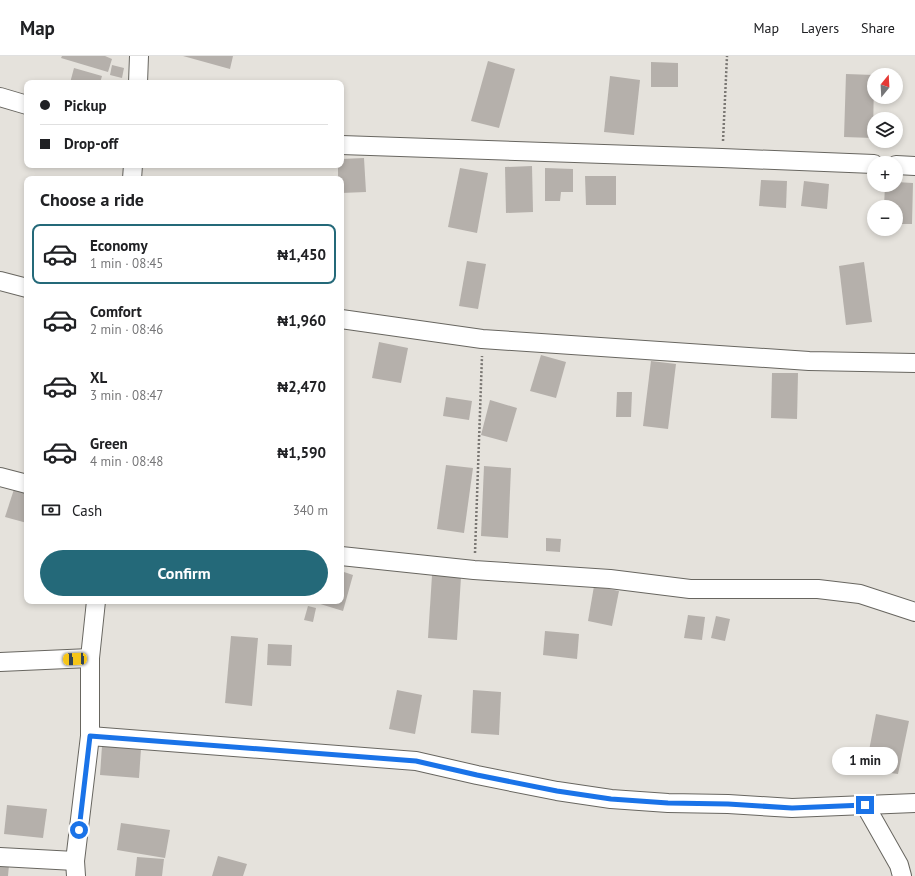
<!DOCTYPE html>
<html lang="en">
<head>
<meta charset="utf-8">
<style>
	:root { --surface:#fff; --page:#f2f2f2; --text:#202124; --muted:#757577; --line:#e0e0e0; --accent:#246979 }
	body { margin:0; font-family:"PT Sans",sans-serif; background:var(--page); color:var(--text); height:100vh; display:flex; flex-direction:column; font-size:15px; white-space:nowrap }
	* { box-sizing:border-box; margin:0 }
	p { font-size:13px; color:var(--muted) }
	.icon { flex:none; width:22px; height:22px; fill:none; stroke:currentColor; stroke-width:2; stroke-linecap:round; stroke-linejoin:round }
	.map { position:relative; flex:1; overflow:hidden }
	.details { position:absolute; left:24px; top:120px; width:320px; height:428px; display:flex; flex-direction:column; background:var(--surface); border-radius:8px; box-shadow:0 2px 6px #0003 }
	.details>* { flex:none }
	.top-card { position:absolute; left:24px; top:24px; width:320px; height:88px; border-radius:8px; box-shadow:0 2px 6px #0003; display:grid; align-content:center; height:88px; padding:0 16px; background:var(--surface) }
	.needle { width:26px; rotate:18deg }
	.buttons { position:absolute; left:867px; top:12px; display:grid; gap:8px }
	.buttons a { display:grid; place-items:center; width:36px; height:36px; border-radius:50%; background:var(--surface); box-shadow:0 2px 6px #0003; font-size:20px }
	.end { position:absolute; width:18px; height:18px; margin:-9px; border:5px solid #1a73e8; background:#fff; box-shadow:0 0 0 2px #fff }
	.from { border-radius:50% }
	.bubble { position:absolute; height:28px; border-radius:14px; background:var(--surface); box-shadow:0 2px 6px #0003; font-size:13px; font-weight:600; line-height:28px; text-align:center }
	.car { position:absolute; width:12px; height:24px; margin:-12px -6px; border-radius:5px; box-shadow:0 0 3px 1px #0007; background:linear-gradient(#f5c518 24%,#345 0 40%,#f5c518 0 76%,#345 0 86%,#f5c518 0) }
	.top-card b { display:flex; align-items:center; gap:14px; height:38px; font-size:15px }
	.top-card b+b { border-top:1px solid var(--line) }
	.top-card i { width:10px; height:10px; background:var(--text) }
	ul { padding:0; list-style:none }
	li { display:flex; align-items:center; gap:12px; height:60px; margin:0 8px 6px; padding:0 8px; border:2px solid transparent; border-radius:8px }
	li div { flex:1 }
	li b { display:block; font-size:15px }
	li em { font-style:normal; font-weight:600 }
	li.selected { border-color:var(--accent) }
	li>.icon { width:36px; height:36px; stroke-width:1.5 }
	h2 { padding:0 16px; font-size:18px; line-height:48px }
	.pay { display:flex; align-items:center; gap:10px; height:44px; padding:0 16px; font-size:15px }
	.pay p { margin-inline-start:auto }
	.button { display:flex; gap:8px; margin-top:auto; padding:8px 16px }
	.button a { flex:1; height:46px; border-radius:24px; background:var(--accent); color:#fff; font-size:16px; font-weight:600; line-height:46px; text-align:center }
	header { display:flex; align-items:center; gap:24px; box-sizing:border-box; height:56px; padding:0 20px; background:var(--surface); border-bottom:1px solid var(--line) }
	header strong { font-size:19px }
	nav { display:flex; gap:22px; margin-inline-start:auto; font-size:14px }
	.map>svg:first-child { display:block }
</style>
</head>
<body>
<header>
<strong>Map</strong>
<nav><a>Map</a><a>Layers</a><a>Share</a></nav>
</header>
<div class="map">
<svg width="915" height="820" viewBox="0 0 915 820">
	<rect width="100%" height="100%" fill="#e5e2dc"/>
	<g fill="#b5b0ab">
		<path d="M62 0H105L112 3 108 16 61 2Z"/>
		<path d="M183 0H233L230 13Z"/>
		<path d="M488 5 515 13 499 72 471 65Z"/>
		<path d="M651 6 678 7V31H651Z"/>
		<path d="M112 9 124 12 122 22 110 19Z"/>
		<path d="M74 12 102 20 100 27H70Z"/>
		<path d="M846 18 874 19 873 82 844 81Z"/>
		<path d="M610 20 640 24 634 79 604 76Z"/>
		<path d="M364 102 366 136 341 137V123H338V109H341V103Z"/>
		<path d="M532 110 533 156 506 157 505 111Z"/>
		<path d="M460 112 488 117 477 177 448 171Z"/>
		<path d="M545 112 573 113V136H561L560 145H545Z"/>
		<path d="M585 120H616V149H586Z"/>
		<path d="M761 124 787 125 786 152 759 150Z"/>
		<path d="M804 125 829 128 827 153 801 150Z"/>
		<path d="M896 126 913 127 912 168H896V151H884L885 129H896Z"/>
		<path d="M467 205 486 208 478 253 459 250Z"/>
		<path d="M864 206 872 266 846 269 839 210Z"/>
		<path d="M379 286 408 292 401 327 372 322Z"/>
		<path d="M541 299 566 306 556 342 530 335Z"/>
		<path d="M651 305 676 308 668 373 643 370Z"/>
		<path d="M772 317H798L797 363 771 362Z"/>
		<path d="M617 336H632L631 361H616Z"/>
		<path d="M446 341 472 345 469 364 443 360Z"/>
		<path d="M490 344 517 352 507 386 481 379Z"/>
		<path d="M446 409 473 412 464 477 437 473Z"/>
		<path d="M484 410 511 412 508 482 481 480Z"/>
		<path d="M16 427 27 431V467L5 461Z"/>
		<path d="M546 482 561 483 560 496 546 495Z"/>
		<path d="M341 515 353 519 343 555 317 547 318 545H341Z"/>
		<path d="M432 519 461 521 457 584 428 582Z"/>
		<path d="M594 530 619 535 612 570 588 565Z"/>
		<path d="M308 550 316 552 313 566 304 564Z"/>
		<path d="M688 559 705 561 702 584 684 582Z"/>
		<path d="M716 560 730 563 725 585 711 582Z"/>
		<path d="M545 575 579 578 577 603 543 599Z"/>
		<path d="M231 580 258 582 252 650 225 647Z"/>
		<path d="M268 588 292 589 291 610 267 609Z"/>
		<path d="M397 634 422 639 415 678 389 673Z"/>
		<path d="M473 634 501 636 499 679 471 677Z"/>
		<path d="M876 658 909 665 898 718 883 716 885 709 867 705Z"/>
		<path d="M102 690 141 693 139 722 100 719Z"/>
		<path d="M7 749 47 753 43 782 4 778Z"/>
		<path d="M121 767 170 774 165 802 117 794Z"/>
		<path d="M218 800 247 808 243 820H212Z"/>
		<path d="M137 801 164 803 162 820H135Z"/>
		<path d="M0 808 9 809 8 820H0Z"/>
	</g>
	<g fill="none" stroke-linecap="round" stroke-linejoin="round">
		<g stroke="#686660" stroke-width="20">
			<g id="street">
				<path d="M138 27 139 0"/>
				<path d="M0 41 27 49"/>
				<path d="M341 89 722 102 874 108"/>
				<path d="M896 109 915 110"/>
				<path d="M132 123 133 109"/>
				<path d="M0 225 27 232"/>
				<path d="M341 263 482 283 809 305 915 307"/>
				<path d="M0 421 27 428"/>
				<path d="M341 500 474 514 610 523 690 533H818L860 538 915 556"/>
				<path d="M0 606 90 602"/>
				<path d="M90 680 416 705 477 719 557 735 611 743 668 747 728 748 792 752 915 747"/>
				<path d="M865 749 899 809 902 820"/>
				<path d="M0 801 75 805"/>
				<path d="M76 820 75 805 90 680V602L96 545"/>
			</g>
		</g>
		<g stroke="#7a7773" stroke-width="2.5" stroke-dasharray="2 2" stroke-linecap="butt">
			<path d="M723 85 727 0"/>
			<path d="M475 497 482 300"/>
		</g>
		<use href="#street" stroke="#fff" stroke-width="18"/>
	</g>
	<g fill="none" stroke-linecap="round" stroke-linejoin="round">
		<path stroke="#1a73e8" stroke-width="5" d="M79 774 90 680 416 705 477 719 557 735 611 743 668 747 728 748 792 752 865 749"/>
	</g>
</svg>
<div class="buttons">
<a><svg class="needle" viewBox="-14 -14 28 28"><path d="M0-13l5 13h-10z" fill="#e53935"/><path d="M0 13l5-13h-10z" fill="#757577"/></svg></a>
<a><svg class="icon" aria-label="layers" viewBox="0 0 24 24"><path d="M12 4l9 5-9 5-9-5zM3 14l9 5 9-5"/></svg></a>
<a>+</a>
<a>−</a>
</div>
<i class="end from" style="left:79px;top:774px"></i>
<i class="end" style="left:865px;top:749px"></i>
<div class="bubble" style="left:832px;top:691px;width:66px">1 min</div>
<i class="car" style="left:75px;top:603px;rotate:267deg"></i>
<div class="top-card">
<b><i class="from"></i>Pickup</b>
<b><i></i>Drop-off</b>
</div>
<section class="details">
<h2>Choose a ride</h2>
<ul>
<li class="selected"><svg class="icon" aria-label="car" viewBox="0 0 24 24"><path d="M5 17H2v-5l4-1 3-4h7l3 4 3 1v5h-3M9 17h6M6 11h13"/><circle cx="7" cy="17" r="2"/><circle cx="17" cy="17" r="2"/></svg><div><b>Economy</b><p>1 min · 08:45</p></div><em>₦1,450</em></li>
<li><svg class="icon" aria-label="car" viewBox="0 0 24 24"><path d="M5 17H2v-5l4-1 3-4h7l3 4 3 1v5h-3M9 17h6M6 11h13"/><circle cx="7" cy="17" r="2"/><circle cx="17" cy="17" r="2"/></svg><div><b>Comfort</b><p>2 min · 08:46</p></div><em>₦1,960</em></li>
<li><svg class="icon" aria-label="car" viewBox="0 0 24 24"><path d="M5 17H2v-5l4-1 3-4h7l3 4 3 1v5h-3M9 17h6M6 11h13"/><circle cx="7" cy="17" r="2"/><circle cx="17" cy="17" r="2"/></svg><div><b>XL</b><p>3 min · 08:47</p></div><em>₦2,470</em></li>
<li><svg class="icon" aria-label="car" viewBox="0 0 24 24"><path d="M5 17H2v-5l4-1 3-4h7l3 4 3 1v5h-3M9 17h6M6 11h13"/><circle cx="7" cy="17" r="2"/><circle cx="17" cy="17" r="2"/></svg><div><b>Green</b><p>4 min · 08:48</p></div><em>₦1,590</em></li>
</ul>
<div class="pay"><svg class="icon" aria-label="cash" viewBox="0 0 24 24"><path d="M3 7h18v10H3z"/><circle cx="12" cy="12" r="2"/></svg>Cash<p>340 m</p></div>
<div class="button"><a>Confirm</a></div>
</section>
</div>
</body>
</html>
